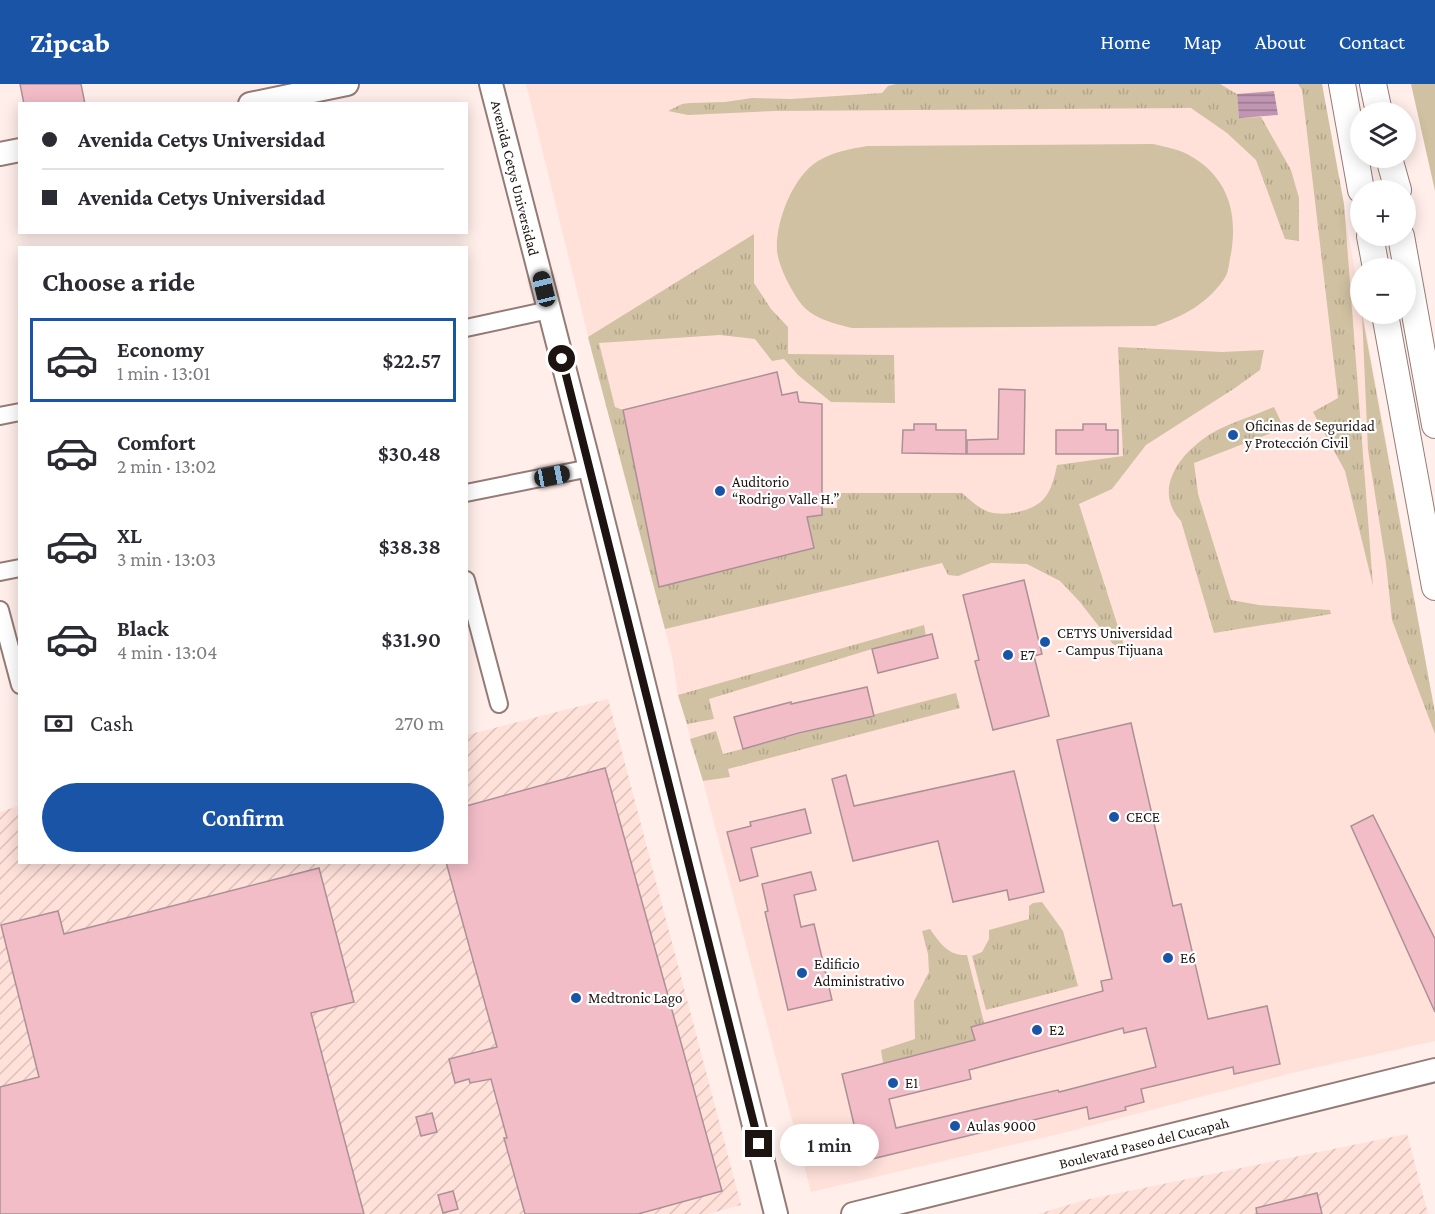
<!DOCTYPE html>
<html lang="en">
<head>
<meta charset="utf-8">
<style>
	:root { --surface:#fff; --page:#f2f2f3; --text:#2b2b33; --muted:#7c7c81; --line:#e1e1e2; --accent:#1a54a6 }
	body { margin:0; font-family:"Crimson Pro",serif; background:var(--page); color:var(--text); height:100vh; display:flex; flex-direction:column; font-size:22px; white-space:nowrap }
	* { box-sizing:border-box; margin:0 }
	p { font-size:20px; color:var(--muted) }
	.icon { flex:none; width:33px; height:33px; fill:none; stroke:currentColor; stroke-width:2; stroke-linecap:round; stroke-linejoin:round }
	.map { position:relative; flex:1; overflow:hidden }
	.sheet { position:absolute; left:18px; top:162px; width:450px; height:618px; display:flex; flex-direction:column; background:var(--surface); border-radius:0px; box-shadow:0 3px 15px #0003 }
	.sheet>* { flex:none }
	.hud { position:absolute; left:18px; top:18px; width:450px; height:132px; border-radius:0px; box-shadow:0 3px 15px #0003; display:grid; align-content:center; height:132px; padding:0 24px; background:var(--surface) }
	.controls { position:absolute; left:1350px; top:18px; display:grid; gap:12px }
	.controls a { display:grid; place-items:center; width:66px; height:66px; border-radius:50%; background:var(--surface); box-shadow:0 3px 15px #0003; font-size:30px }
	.end { position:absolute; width:27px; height:27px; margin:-14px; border:8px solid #1d1311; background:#fff; box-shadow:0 0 0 3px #fff }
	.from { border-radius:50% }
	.bubble { position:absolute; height:42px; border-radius:21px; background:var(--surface); box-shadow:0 3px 15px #0003; font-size:20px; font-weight:600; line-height:42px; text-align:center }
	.car { position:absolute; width:18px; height:36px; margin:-18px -9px; border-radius:8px; box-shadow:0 0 4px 2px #0007; background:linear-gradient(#222 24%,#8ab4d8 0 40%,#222 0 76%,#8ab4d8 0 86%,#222 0) }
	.hud b { display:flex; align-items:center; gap:21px; height:57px; font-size:22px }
	.hud b+b { border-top:2px solid var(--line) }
	.hud i { width:15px; height:15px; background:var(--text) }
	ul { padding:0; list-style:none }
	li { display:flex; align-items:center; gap:18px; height:84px; margin:0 12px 9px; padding:0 12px; border:3px solid transparent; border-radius:0px }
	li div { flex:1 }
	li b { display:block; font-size:22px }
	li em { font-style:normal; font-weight:600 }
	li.current { border-color:var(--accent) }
	li>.icon { width:54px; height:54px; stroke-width:1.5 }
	h2 { padding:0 24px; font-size:27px; line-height:72px }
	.pay { display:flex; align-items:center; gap:15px; height:66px; padding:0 24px; font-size:22px }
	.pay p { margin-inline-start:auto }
	.action { display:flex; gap:12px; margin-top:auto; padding:12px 24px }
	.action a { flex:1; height:69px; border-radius:36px; background:var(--accent); color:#fff; font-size:24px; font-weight:600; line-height:69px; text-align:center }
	header { display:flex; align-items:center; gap:36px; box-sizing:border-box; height:84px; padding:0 30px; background:var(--accent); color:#fff }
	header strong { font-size:28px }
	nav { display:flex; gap:33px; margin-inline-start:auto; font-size:21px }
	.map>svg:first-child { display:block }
</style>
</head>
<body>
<header>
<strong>Zipcab</strong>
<nav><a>Home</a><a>Map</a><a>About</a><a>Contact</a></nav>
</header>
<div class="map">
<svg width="1435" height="1130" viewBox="0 0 1435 1130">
	<defs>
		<pattern id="industrial-furrows" width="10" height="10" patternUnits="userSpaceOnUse" patternTransform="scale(1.5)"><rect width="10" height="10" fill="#ffe1da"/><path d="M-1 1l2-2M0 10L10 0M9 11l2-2" fill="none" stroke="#dac0ba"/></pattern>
		<pattern id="park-tufts" width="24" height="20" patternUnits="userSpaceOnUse" patternTransform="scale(1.5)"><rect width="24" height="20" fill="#d0c1a2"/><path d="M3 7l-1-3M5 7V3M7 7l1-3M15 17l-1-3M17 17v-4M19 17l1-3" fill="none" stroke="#b2a58a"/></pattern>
		<pattern id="water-rules" width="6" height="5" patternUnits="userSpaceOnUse" patternTransform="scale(1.5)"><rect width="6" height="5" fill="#c096b3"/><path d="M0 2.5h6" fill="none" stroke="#9b7990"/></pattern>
	</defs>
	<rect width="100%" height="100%" fill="#ffeeea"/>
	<path fill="#ffe1da" d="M526 0H1322L1360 216V230H1363L1435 629V957L1300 987 1063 1049 811 1108 703 697 678 611 672 572 593 272Z"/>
	<g fill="url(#industrial-furrows)">
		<path d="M608 615 741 1121 708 1130H0V728L19 722 20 778H466L467 651Z"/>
		<path d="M1407 1050 1428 1130H1038L1085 1116Z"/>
	</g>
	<g fill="#d0c1a2">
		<path d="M1411 0H1435V107Z"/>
		<path d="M1153 60C1165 63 1179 65 1189 71 1228 93 1238 128 1231 170 1229 177 1229 186 1226 192 1209 219 1184 232 1155 242L852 244C836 240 814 235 802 221 792 208 779 184 777 167 775 138 793 92 818 77 833 68 850 65 867 62Z"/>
	</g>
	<g fill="url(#park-tufts)">
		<path d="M896 0H1220L1237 10 1239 34 1261 33 1291 86 1299 114V157L1285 155 1256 76 1227 49 1191 24 774 27 688 31 668 27 682 20 690 19 725 18 752 14 791 15 882 9 888 2Z"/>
		<path d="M1298 0H1322L1344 120 1373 502 1345 387 1313 328 1338 314 1302 6Z"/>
		<path d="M754 150V199L771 225 788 243V270L894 271 895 319 831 318 798 291 784 275 772 277 755 255 720 251 599 259 615 323 623 326 659 502 813 464 807 433 822 431V424H837V409H962C970 416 978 424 989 428 1006 433 1036 427 1046 412 1052 404 1055 391 1057 381L1123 372 1118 263 1222 268 1264 266 1260 286 1235 304 1146 361 1112 405 1079 420 1126 568 1112 559 1079 517 1060 497 1027 480 991 479 958 492 948 491 942 479 665 545 588 253Z"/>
		<path d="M1362 230 1435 629V650L1392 536 1386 480 1368 366Z"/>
		<path d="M1274 323 1284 344 1194 379 1198 410 1231 516 1259 521 1330 526 1331 530 1214 549 1181 437C1153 407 1178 372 1206 353 1221 342 1256 331 1274 323Z"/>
		<path d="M924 541 926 552 872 565 709 615 714 635 687 640 678 611Z"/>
		<path d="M956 609 960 624 728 685 730 693 703 697 690 655 716 647 723 670Z"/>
		<path d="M1042 818 1063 847 1078 902 986 926 972 872 982 868 989 855V846L1029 835V822L1033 819Z"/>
		<path d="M930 845C940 859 948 872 967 871L984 939 971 943 975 956 883 979 881 966 915 955 914 917 929 888 928 870 922 847Z"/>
	</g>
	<path fill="url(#water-rules)" d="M1274 7 1278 31 1239 34 1237 10Z"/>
	<g fill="#f3bdc8" stroke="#ab9096" stroke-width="1.5" fill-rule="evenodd">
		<path d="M20 0H81L85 20H24Z"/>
		<path d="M777 288 782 311 797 308 799 318 822 320V431L807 433 814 464 659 503 623 326Z"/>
		<path d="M999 305 1025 306 1024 370H967V356L998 355Z"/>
		<path d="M914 340H936V346H966V370L902 369 903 346H914Z"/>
		<path d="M1083 340H1106V346H1118V370H1056V346H1083Z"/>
		<path d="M1024 496 1042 570 1034 572 1049 632 993 646 975 577 979 576 963 511Z"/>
		<path d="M932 550 938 574 878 589 872 565Z"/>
		<path d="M867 603 874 632 799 649 743 665 734 633 791 618V620Z"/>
		<path d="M1131 639 1173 822 1181 820 1208 935 1267 922 1280 980 1234 990 1233 983 1141 1005 1144 1018 1125 1023 1126 1026 1089 1035 1087 1023 851 1080 845 1056 857 1053 842 990 975 956 971 943 1103 907 1101 897 1112 895 1057 656ZM1123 944 1124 949 1146 944 1156 983 1059 1008 1058 1006 896 1044 889 1015 971 995 969 986Z"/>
		<path d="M605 684 722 1107 638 1130H525L504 1054H507L491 995 470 999 469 995 455 999 449 975 497 963 446 778H466V722Z"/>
		<path d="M1014 687 1044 808 1009 816 1007 806 953 818 938 757 853 777 832 695 846 691 854 722Z"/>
		<path d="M805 725 811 749 751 764 758 792 740 797 727 748 751 742 750 738Z"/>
		<path d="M1373 731 1435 855V928L1351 742Z"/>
		<path d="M319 784 354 918 311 929 364 1130H0V1003L39 993 1 841 58 827 64 850Z"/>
		<path d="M811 788 816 806 794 811 801 843 814 840 832 916 788 926 765 828 768 827 762 800Z"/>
		<path d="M432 1029 437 1048 421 1052 416 1033Z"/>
		<path d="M453 1107 458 1125 443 1129 438 1111Z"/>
		<path d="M1317 1109 1322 1130H1257L1256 1124Z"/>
	</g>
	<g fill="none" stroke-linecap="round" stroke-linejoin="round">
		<g stroke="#957b76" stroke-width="20">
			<g id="minor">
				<path d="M466 244 549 226"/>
				<path d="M0 332 20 328"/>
				<path d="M466 409 590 384"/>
				<path d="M0 488 20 484"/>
				<path d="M466 496 499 620"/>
				<path d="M0 526 20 601"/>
			</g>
		</g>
		<g stroke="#957b76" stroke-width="26">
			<g id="secondary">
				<path d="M491 0 590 384 776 1130"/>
				<path d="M250 20 347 0"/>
				<path d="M0 70 20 66"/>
				<path d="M853 1130 1435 986"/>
			</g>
		</g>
		<g stroke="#957b76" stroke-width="28">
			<g id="primary">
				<path d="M1342 0 1361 106"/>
				<path d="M1373 0 1379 28"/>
				<path d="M1389 74 1398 106"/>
				<path d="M1370 152 1376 184"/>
				<path d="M1401 152 1435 341"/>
				<path d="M1385 230 1435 503"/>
			</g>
		</g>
		<use href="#minor" stroke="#fff" stroke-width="16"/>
		<use href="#secondary" stroke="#fff" stroke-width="22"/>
		<use href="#primary" stroke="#fff" stroke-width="26"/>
	</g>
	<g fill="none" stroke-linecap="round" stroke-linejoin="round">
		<path stroke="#1d1311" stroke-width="8" d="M562 275 759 1060"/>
	</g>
	<g fill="#1a54a6" stroke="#fff" stroke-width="2">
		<circle cx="1233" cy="351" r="6"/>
		<circle cx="720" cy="407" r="6"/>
		<circle cx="1045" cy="558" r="6"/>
		<circle cx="1008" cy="571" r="6"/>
		<circle cx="1114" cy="733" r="6"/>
		<circle cx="1168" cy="874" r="6"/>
		<circle cx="802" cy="889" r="6"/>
		<circle cx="576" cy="914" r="6"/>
		<circle cx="1037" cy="946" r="6"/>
		<circle cx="893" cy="999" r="6"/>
		<circle cx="955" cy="1042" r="6"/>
	</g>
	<g text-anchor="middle" stroke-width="4.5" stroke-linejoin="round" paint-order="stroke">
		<g font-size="15" fill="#1d1311" stroke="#fff">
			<text transform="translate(515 94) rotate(76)" y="5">Avenida Cetys Universidad</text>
			<text transform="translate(1144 1059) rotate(-14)" y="5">Boulevard Paseo del Cucapah</text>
		</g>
		<g font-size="15" fill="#1d1311" stroke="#fff" text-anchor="start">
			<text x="1245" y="347">Oficinas de Seguridad<tspan x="1245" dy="17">y Protección Civil</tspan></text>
			<text x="732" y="403">Auditorio<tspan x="732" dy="17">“Rodrigo Valle H.”</tspan></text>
			<text x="1057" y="554">CETYS Universidad<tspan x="1057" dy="17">- Campus Tijuana</tspan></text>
			<text x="1020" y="576">E7</text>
			<text x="1126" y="738">CECE</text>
			<text x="1180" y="879">E6</text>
			<text x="814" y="885">Edificio<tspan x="814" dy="17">Administrativo</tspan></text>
			<text x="588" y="919">Medtronic Lago</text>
			<text x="1049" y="951">E2</text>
			<text x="905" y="1004">E1</text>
			<text x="967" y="1047">Aulas 9000</text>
		</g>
	</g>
</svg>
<div class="controls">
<a><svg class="icon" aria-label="layers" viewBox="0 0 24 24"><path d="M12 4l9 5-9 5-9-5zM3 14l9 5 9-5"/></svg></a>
<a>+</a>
<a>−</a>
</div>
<i class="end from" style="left:562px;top:275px"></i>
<i class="end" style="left:759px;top:1060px"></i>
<div class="bubble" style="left:780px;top:1040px;width:99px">1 min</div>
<i class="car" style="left:544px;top:205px;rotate:346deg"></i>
<i class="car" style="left:552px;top:392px;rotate:79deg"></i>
<div class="hud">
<b><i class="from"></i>Avenida Cetys Universidad</b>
<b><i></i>Avenida Cetys Universidad</b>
</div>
<section class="sheet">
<h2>Choose a ride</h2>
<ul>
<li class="current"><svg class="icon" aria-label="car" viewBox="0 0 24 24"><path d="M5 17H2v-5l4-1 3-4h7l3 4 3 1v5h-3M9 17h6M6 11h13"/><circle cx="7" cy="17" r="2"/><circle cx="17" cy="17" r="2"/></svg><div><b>Economy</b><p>1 min · 13:01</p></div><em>$22.57</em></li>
<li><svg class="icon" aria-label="car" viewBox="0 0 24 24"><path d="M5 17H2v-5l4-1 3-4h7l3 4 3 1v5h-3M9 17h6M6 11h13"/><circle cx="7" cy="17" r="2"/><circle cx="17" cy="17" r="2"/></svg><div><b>Comfort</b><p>2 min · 13:02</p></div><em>$30.48</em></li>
<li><svg class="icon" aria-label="car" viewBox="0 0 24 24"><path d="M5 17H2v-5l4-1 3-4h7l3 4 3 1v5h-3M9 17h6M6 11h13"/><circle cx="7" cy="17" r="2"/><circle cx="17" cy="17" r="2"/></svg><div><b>XL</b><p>3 min · 13:03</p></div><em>$38.38</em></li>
<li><svg class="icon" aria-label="car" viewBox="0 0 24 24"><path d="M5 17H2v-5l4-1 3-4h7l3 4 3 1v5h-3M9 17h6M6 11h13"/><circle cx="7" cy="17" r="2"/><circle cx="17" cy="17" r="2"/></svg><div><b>Black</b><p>4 min · 13:04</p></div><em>$31.90</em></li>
</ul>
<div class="pay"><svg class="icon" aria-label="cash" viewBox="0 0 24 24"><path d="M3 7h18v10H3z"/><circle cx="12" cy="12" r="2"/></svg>Cash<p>270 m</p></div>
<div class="action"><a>Confirm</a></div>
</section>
</div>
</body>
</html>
